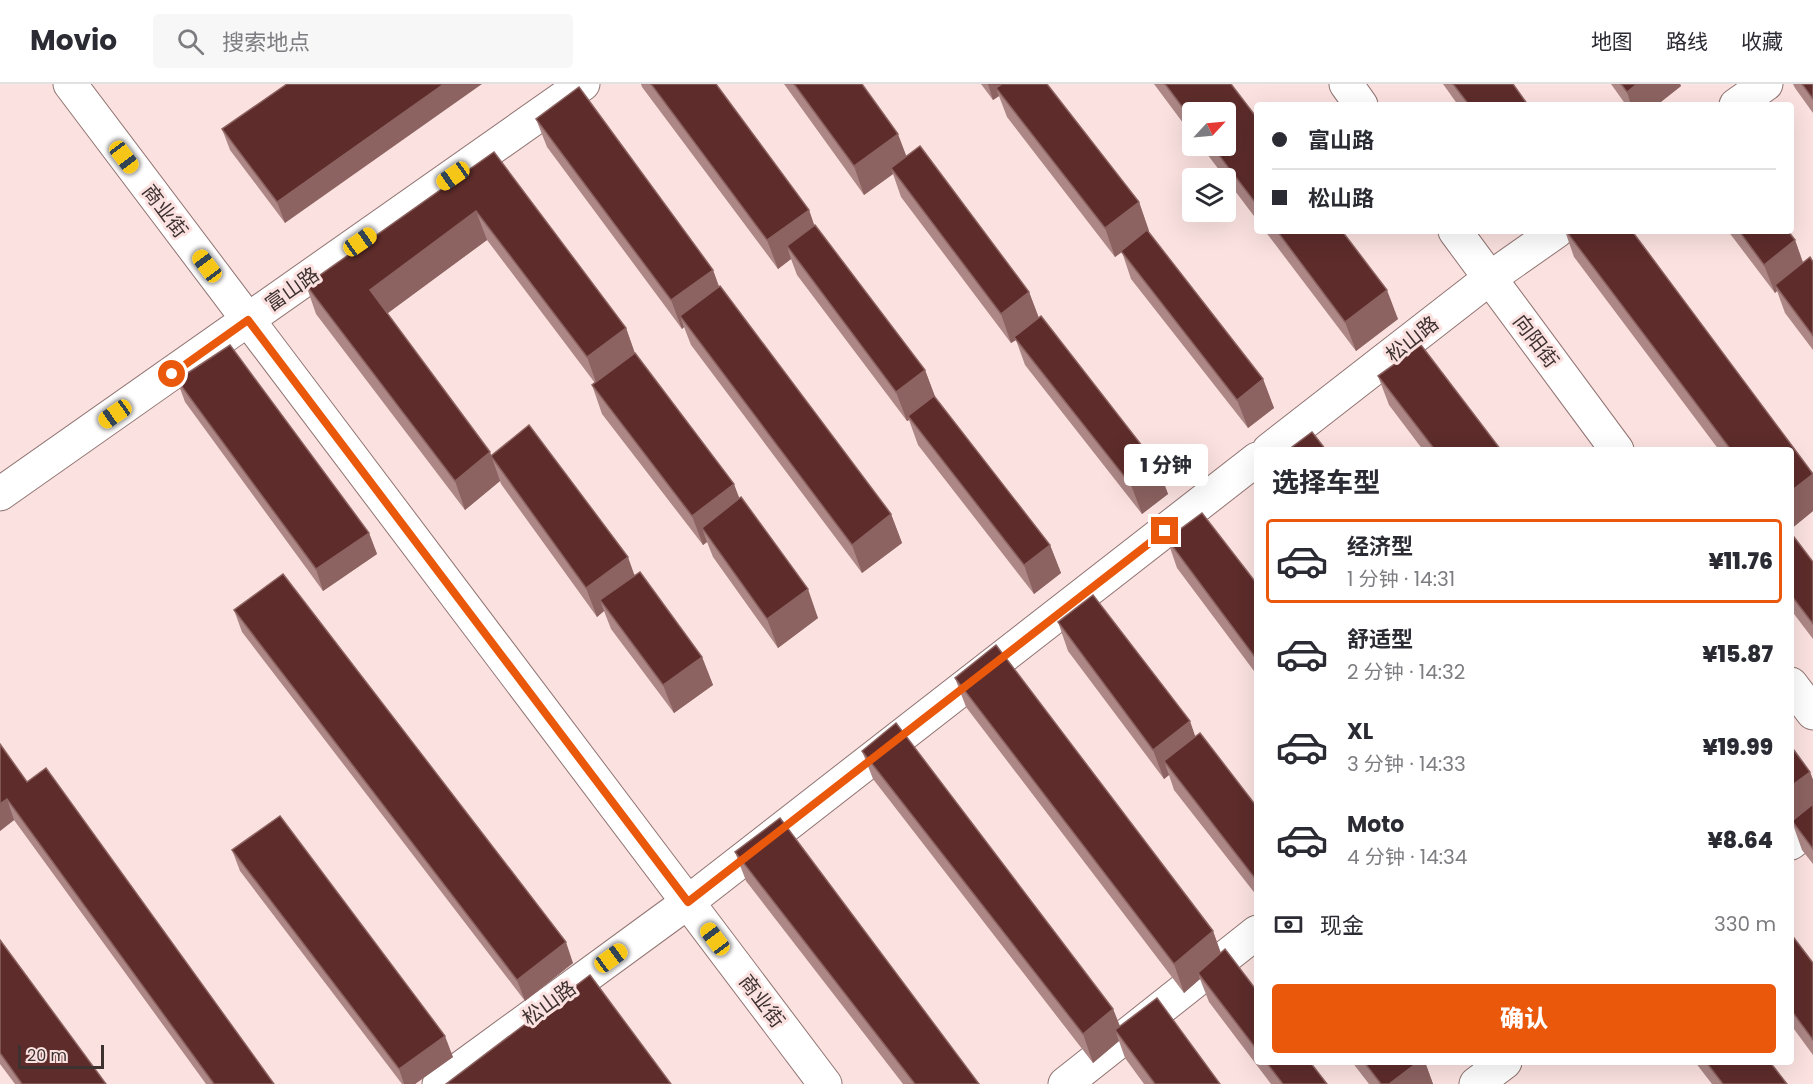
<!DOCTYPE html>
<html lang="zh">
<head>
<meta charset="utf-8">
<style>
	:root { --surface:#fff; --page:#f7f7f7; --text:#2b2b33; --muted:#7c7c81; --line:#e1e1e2; --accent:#ea580c }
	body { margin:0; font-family:Poppins,"Noto Sans SC",sans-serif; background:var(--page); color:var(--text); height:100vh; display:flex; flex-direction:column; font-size:22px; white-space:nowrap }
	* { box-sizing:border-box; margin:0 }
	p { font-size:20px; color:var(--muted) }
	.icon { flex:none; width:33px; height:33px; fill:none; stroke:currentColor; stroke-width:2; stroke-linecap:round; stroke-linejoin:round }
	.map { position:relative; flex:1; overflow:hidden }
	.panel { position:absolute; left:1254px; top:363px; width:540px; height:618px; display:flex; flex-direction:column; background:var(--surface); border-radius:6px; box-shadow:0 6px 24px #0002 }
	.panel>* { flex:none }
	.banner { position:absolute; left:1254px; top:18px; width:540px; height:132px; border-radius:6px; box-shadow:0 6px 24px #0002; display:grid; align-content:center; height:132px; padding:0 18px; background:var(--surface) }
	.needle { width:39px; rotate:64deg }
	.buttons { position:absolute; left:1182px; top:18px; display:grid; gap:12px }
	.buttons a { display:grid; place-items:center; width:54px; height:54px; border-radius:6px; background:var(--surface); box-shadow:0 6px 24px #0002; font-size:30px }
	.scale { position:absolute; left:18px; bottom:15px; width:86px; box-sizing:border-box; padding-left:6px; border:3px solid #3e3231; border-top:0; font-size:16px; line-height:21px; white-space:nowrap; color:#3e3231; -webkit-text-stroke:4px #fbe2e0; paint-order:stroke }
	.end { position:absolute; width:27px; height:27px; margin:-14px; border:8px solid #ea580c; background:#fff; box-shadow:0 0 0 3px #fff }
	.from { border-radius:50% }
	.bubble { position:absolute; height:42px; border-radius:6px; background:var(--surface); box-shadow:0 6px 24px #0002; font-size:20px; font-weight:800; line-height:42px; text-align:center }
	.car { position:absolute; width:18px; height:36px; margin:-18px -9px; border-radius:8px; box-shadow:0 0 4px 2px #0007; background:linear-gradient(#f5c518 24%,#345 0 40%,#f5c518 0 76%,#345 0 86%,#f5c518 0) }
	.banner b { display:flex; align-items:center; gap:21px; height:57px; font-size:22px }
	.banner b+b { border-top:2px solid var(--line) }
	.banner i { width:15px; height:15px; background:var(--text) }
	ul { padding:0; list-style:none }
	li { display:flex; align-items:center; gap:18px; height:84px; margin:0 12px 9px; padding:0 6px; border:3px solid transparent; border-radius:6px }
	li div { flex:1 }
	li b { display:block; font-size:22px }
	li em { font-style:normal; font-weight:800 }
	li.current { border-color:var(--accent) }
	li>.icon { width:54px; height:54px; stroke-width:1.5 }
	h2 { padding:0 18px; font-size:27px; line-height:72px }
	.pay { display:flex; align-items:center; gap:15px; height:66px; padding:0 18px; font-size:22px }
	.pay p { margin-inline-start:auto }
	.primary-button { display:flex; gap:12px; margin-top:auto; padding:12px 18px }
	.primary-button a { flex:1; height:69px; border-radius:6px; background:var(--accent); color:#fff; font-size:24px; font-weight:800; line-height:69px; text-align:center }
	header { display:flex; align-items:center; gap:36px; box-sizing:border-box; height:84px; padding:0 30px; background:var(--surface); border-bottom:2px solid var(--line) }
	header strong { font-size:28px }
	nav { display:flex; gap:33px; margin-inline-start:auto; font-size:21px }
	.search { width:420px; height:54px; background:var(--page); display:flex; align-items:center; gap:15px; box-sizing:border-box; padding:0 21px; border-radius:6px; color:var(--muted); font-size:22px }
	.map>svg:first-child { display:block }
</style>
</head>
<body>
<header>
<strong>Movio</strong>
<div class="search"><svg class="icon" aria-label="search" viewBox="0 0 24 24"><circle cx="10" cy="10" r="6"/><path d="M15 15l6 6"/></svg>搜索地点</div>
<nav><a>地图</a><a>路线</a><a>收藏</a></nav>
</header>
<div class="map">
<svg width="1813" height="1000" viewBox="0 0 1813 1000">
	<rect width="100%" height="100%" fill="#fbe2e0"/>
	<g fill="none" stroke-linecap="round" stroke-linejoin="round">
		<g stroke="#907472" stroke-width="35">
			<g id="minor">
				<path d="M70 0 825 1000"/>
				<path d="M1346 0 1361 21"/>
				<path d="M1736 21 1766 0"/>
				<path d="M1455 147 1617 366"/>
				<path d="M1269 366 1490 194 1557 147"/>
				<path d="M0 410 583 0"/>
				<path d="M1791 600 1813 629"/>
				<path d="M1791 759 1813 742"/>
				<path d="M439 1000 688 818 1257 375"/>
				<path d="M1065 1000 1257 848"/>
				<path d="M1476 1000 1505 978"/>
			</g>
		</g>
		<use href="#minor" stroke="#fff" stroke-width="33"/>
	</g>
	<g fill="#ac8786">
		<path d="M287 0 285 139 230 66 222 45Z"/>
		<path d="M641 0H716L809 126 814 141 925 286 935 313 1050 461 1061 489 1034 510 918 361 909 336 907 337 797 191 791 175 778 185 642 3Z"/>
		<path d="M784 0H862L906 73 1029 208 1039 234 1157 381 1168 410 1142 430 1025 281 1016 256 1011 259 901 113 893 90 864 111Z"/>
		<path d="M981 0H1047L1139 118 1149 147H1148L1263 295 1274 324 1248 344 1131 195 1122 168 1115 173 1007 33 999 12 993 16Z"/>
		<path d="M1154 0H1231L1257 34V136L1201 62H1226L1192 28V51Z"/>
		<path d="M1443 0H1513L1528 21H1458Z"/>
		<path d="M1611 0H1680L1681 2 1657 21H1626Z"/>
		<path d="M1793 0H1813V29L1795 4Z"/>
		<path d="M536 35 713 186 719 202 891 430 902 459 862 489 691 261 684 243 682 245 547 63Z"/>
		<path d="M494 68 626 244 635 269 739 414 818 534 778 564 713 473 707 458 703 461 602 330 592 301 595 299 487 156 387 229 491 371 635 491 702 573 713 601 674 629 611 545 604 527 597 533 501 400 500 397 465 426 316 230 306 201Z"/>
		<path d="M1265 147H1342L1398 235 1356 267Z"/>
		<path d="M1565 147H1632L1813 390V427L1791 445V366H1719L1574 173Z"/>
		<path d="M1728 147H1788L1795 156 1803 178H1813V266L1785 229 1777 207 1775 209Z"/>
		<path d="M1378 292 1501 366H1423L1389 321Z"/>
		<path d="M177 296 369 449 377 470 323 507 185 318Z"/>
		<path d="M1791 449 1813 478V555L1791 526Z"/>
		<path d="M1167 455 1257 500V591L1177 484Z"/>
		<path d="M234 526 573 879 525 917 242 548Z"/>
		<path d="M1058 538 1195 653 1257 723V812L1174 706 1169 691 1164 695 1068 567Z"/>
		<path d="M955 594 1213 847 1221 869 1257 907V978H1310L1327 1000H1271L1209 918 1200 895 1184 909 966 623Z"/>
		<path d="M0 660 27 698 274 1000H206L14 736 0 747Z"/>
		<path d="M1791 662 1810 688 1813 696V780L1802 766 1792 738 1791 739Z"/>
		<path d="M862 667 1113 925 1120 942 1220 1000H1144L1125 974 1119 957 1093 979 873 695Z"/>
		<path d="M232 766 453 973 415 1000H402L240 787Z"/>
		<path d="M735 768 979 1000H903L746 797Z"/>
		<path d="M1791 850 1813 879V971L1791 941Z"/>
		<path d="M0 856 106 1000H15L0 980Z"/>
		<path d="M1352 978H1425L1433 1000H1369Z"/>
		<path d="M1695 978H1770L1787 1000H1712Z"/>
	</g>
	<g fill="#8c6361">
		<path d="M444 0H482L285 139 277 118Z"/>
		<path d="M988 0H1014L996 4 999 12 993 16Z"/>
		<path d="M1637 0H1680L1681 2 1657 21H1631L1627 8Z"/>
		<path d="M898 50 909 79 891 84 893 90 864 111 854 82Z"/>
		<path d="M1139 118 1149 147 1115 173 1105 144Z"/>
		<path d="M809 126 819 155 787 162 791 175 778 185 767 156Z"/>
		<path d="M476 127 487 156 380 235 370 206Z"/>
		<path d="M1795 156 1805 185 1775 201 1777 207 1775 209 1764 181Z"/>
		<path d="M713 186 723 215 680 232 684 243 682 245 671 216Z"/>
		<path d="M1387 206 1398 235 1356 267 1345 238Z"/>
		<path d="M1029 208 1040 237 1014 253 1016 256 1011 259 1001 230Z"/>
		<path d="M626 244 636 273 597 301 587 273Z"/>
		<path d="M925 286 936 315 908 332 909 336 907 337 896 308Z"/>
		<path d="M1263 295 1274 324 1248 344 1237 316Z"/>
		<path d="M490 368 500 397 465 426 455 397Z"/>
		<path d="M1157 381 1168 410 1142 430 1131 401Z"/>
		<path d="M1813 390V427L1791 445V407Z"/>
		<path d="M734 400 745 429 702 444 707 458 703 461 692 432Z"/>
		<path d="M891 430 902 459 862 489 852 461Z"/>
		<path d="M369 449 377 470 323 507 316 485Z"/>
		<path d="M1050 461 1061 489 1034 510 1024 481Z"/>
		<path d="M628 473 638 501 600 516 604 527 597 533 586 504Z"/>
		<path d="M808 505 818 534 778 564 767 535Z"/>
		<path d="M702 573 713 601 674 629 663 601Z"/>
		<path d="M1190 637 1200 666 1164 677 1169 691 1164 695 1153 666Z"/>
		<path d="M1810 688 1813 696V722L1791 739V702Z"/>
		<path d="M7 715 14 736 0 747V720Z"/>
		<path d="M1213 847 1223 876 1198 889 1200 895 1184 909 1174 880Z"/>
		<path d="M566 858 573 879 525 917 517 896Z"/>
		<path d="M1113 925 1124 953 1115 946 1119 957 1093 979 1083 950Z"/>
		<path d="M445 952 453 973 415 1000H404L399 985Z"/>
		<path d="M1418 978H1425L1433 1000H1389Z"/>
	</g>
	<g fill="#5d2c2b" stroke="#8c6361" stroke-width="1.5">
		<path d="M287 0H444L277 118 222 45Z"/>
		<path d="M651 0H716L809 126 767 156Z"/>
		<path d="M794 0H862L898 50 854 82Z"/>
		<path d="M1002 0H1047L1139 118 1105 144 996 4Z"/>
		<path d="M1165 0H1231L1257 34V121L1212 62H1226V28H1192V36Z"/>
		<path d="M1453 0H1513L1528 21H1469Z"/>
		<path d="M1621 0H1637L1627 8Z"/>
		<path d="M1802 0H1813V15Z"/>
		<path d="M579 3 713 186 671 216 536 35Z"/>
		<path d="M920 62 1029 208 1001 230 891 84Z"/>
		<path d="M494 68 626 244 587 273 476 127 370 206 490 368 455 397 306 201Z"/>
		<path d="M815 141 925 286 896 308 787 162Z"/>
		<path d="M1147 146 1263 295 1237 316 1121 167Z"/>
		<path d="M1277 147H1342L1387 206 1345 238Z"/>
		<path d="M1566 147H1632L1813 390 1791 407V366H1731Z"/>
		<path d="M1739 147H1788L1795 156 1764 181Z"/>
		<path d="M1810 173 1813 178V252L1775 201Z"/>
		<path d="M720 202 891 430 852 461 680 232Z"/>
		<path d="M1041 232 1157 381 1131 401 1014 253Z"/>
		<path d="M230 261 369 449 316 485 177 296Z"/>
		<path d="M1421 261 1501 366H1435L1378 292Z"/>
		<path d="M635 269 734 400 692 432 592 301Z"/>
		<path d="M934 312 1050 461 1024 481 908 332Z"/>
		<path d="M529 341 628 473 586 504 491 372Z"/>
		<path d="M1312 348 1326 366H1288Z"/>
		<path d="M741 413 808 505 767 535 702 444Z"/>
		<path d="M1202 429 1257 500V576L1167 455Z"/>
		<path d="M1791 449 1813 478V540L1791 511Z"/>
		<path d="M640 488 702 573 663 601 600 516Z"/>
		<path d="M283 490 566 858 517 896 234 526Z"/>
		<path d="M1093 511 1190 637 1153 666 1058 538Z"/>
		<path d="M996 561 1213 847 1174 880 955 594Z"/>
		<path d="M896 639 1113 925 1083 950 862 667Z"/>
		<path d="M1200 649 1257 723V797L1164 677Z"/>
		<path d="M0 660 27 698 46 684 274 1000H214L7 715 0 720Z"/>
		<path d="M1791 662 1810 688 1791 702Z"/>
		<path d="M1813 720V765L1792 737Z"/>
		<path d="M280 732 445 952 399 985 232 766Z"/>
		<path d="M780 734 979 1000H915L735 768Z"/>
		<path d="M1791 850 1813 879V956L1791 926Z"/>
		<path d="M0 856 106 1000H22L0 969Z"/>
		<path d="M1225 865 1257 907V966L1198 889Z"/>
		<path d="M590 891 671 1000H446Z"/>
		<path d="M1157 914 1220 1000H1155L1115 946Z"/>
		<path d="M1266 978H1310L1327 1000H1283Z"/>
		<path d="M1364 978H1418L1389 1000H1381Z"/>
		<path d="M1706 978H1770L1787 1000H1723Z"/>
	</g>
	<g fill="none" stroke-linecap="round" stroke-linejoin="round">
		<path stroke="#ea580c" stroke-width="8" d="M172 290 248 236 688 818 1165 447"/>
	</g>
	<g text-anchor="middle" stroke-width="6" stroke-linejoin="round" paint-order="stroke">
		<g font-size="20" fill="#3e3231" stroke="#fbe2e0">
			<text transform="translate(165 127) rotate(53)" y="7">商业街</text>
			<text transform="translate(292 205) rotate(-35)" y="7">富山路</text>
			<text transform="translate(1412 255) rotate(-38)" y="7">松山路</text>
			<text transform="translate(1536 257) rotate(53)" y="7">向阳街</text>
			<text transform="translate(762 917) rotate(53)" y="7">商业街</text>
			<text transform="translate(549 919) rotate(-36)" y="7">松山路</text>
		</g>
	</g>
</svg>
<div class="buttons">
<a><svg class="needle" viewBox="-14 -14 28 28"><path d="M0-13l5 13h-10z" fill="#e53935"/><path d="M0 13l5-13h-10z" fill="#7c7c81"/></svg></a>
<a><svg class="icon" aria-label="layers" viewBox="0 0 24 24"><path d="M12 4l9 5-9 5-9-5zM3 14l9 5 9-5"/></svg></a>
</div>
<div class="scale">20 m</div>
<i class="end from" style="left:172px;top:290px"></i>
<i class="end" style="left:1165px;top:447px"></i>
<div class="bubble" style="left:1124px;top:360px;width:84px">1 分钟</div>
<i class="car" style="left:124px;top:73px;rotate:143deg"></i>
<i class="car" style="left:453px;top:92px;rotate:235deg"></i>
<i class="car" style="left:360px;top:158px;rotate:55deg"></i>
<i class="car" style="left:207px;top:182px;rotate:323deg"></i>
<i class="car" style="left:115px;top:330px;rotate:235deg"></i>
<i class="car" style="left:715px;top:855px;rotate:323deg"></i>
<i class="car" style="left:611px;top:874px;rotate:54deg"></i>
<div class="banner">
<b><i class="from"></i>富山路</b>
<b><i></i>松山路</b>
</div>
<section class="panel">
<h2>选择车型</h2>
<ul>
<li class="current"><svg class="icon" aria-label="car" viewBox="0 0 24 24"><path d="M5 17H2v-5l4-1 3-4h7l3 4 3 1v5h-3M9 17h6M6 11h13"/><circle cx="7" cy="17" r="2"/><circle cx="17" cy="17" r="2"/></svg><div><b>经济型</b><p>1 分钟 · 14:31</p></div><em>¥11.76</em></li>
<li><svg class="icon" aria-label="car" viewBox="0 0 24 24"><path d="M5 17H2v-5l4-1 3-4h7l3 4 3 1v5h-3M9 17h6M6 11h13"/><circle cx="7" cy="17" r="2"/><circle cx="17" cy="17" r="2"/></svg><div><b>舒适型</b><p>2 分钟 · 14:32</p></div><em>¥15.87</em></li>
<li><svg class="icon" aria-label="car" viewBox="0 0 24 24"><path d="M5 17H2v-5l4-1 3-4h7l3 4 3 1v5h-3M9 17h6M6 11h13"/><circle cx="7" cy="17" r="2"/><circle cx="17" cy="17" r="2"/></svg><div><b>XL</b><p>3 分钟 · 14:33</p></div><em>¥19.99</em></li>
<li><svg class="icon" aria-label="car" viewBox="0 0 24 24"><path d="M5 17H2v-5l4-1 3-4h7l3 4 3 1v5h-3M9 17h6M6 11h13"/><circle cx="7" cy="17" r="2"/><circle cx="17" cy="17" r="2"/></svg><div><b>Moto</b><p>4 分钟 · 14:34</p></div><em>¥8.64</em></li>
</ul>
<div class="pay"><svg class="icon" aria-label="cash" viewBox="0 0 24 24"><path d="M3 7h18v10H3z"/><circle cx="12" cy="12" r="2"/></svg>现金<p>330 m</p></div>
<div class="primary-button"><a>确认</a></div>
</section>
</div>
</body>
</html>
